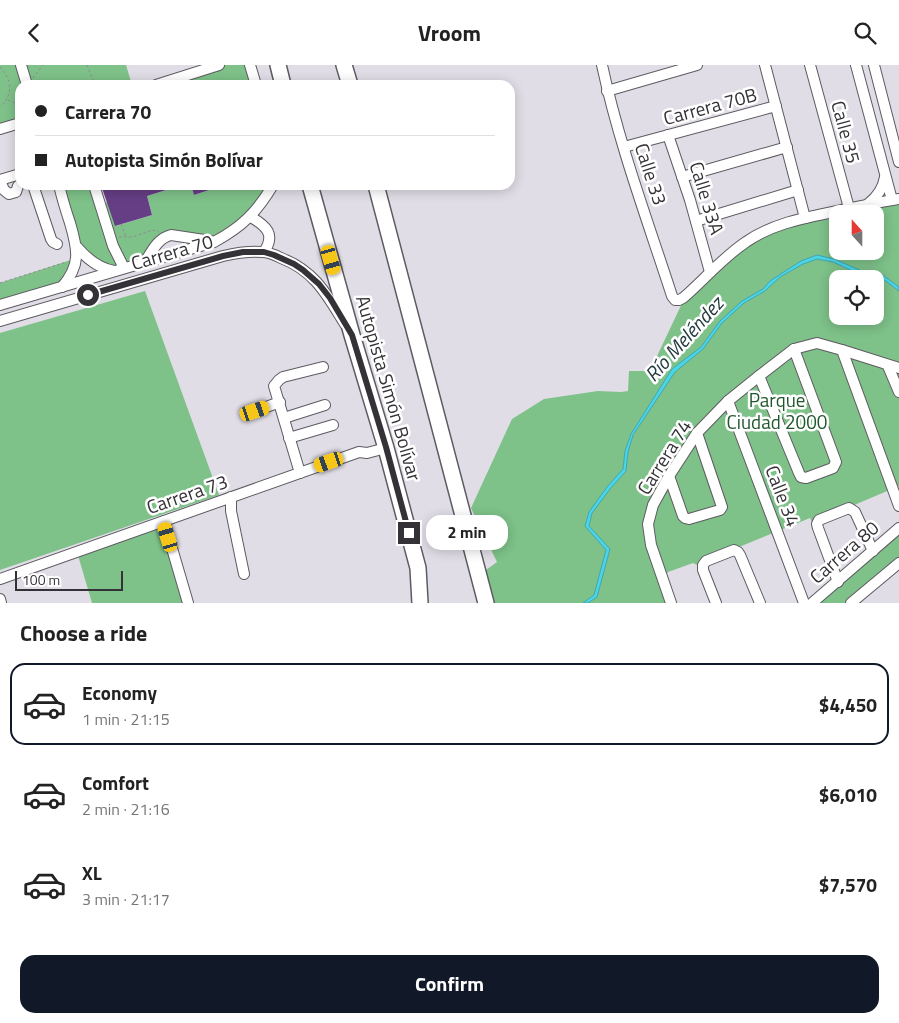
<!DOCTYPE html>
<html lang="en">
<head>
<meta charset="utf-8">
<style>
	:root { --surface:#fff; --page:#f6f6f6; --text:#222; --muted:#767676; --line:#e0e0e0; --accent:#111827 }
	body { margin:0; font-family:"Titillium Web",sans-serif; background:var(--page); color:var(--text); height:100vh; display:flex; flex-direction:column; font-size:19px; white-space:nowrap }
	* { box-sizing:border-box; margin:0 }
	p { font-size:16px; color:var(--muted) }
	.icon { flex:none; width:28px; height:28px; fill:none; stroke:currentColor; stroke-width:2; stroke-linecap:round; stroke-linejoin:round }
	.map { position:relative; height:538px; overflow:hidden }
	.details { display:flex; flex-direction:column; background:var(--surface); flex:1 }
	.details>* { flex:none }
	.hud { position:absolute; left:15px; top:15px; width:500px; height:110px; border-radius:15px; box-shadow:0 2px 12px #0003; display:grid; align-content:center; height:110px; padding:0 20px; background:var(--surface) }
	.needle { width:32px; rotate:339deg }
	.controls { position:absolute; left:829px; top:140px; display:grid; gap:10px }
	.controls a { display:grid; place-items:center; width:55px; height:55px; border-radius:10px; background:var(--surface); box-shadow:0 2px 12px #0003; font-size:25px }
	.scale { position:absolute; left:15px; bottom:12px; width:108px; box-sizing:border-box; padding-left:5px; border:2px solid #343236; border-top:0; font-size:14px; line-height:18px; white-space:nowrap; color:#343236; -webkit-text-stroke:4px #fff; paint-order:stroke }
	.end { position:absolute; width:22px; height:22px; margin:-11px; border:6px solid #343236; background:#fff; box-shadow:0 0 0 2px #fff }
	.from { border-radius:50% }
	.bubble { position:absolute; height:35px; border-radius:15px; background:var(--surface); box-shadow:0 2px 12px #0003; font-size:16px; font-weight:700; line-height:35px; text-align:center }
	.car { position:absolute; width:15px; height:30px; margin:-15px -8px; border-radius:6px; box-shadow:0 0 4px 1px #0007; background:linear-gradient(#f5c518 24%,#345 0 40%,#f5c518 0 76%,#345 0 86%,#f5c518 0) }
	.hud b { display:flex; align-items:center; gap:18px; height:48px; font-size:19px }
	.hud b+b { border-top:1px solid var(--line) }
	.hud i { width:12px; height:12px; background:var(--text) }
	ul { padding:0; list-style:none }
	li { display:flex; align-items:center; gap:15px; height:82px; margin:0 10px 8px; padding:0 10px; border:2px solid transparent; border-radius:15px }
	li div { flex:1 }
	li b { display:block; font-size:19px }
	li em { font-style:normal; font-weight:700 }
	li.active { border-color:var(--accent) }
	li>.icon { width:45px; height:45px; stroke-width:1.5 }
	h2 { padding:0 20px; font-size:22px; line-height:60px }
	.button { display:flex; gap:10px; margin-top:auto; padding:10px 20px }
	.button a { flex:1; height:58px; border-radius:15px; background:var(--accent); color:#fff; font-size:20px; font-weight:700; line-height:58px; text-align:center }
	header { display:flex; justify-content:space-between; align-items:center; height:65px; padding:0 20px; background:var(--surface); font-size:22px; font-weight:700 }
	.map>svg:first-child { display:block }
</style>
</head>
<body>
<header><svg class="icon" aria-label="back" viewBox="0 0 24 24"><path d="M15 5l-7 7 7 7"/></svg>Vroom<svg class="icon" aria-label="search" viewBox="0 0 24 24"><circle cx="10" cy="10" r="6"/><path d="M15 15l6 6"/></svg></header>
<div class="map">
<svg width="899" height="538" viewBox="0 0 899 538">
	<rect width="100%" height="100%" fill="#e1dde6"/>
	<g fill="#7ec189" fill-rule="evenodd">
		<path d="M0 0H126L132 20H20V58L0 64Z"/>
		<path d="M223 0H250L256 20H157Z"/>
		<path d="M59 120H97L103 138 108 137 116 161 152 150 147 131 183 120H191L194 130 218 122V120H273L264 136 214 177 171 170 149 192 114 206 83 189Z"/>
		<path d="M899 134V421L819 455 812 457 810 453 739 482 734 485 699 501 693 498 668 507 663 514 671 538H486L479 510 497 497 471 443 512 354 544 334 598 326 621 327 628 326 629 306H650L685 232 710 207 770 164ZM838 149H875V186H838ZM838 214H875V251H838Z"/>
		<path d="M77 193 67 216 0 240V218Z"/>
		<path d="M145 226 219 430 0 505V268Z"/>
		<path d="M164 456 188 538H92L77 487Z"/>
		<path d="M899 463V498L860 532 861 538H812Z"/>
	</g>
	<path fill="#49d6e7" stroke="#43a5b2" d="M817 190 834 194 862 206 880 208 899 222V226L879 211 861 210 833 197 817 194 803 199 780 212 765 226 744 238 722 258 703 284 675 307 633 370 628 387 626 406 610 424 592 448 589 461 610 484 597 532 588 538H583L594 530 606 485 585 461 589 447 607 422 623 404 625 386 631 369 672 304 701 282 720 256 742 236 763 224 770 216 779 210 801 196Z"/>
	<g fill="#663e85">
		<path d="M101 120H148L149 122 157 120H179V121L147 131 152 150 115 161Z"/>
		<path d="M191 120H221V121L194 130Z"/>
	</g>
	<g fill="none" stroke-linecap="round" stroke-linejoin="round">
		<g stroke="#5e5a61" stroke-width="12">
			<g id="minor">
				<path d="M21 0 27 20"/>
				<path d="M250 0 256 20"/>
				<path d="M602 0C619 79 647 154 672 231L675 235H679L683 233C704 215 722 193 746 177 770 160 799 154 828 148 851 143 875 138 899 134"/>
				<path d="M765 0 805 153"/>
				<path d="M810 0 849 143"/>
				<path d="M856 0 892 135"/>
				<path d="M874 0 899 97"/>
				<path d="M156 20 219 0"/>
				<path d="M607 26 697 0"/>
				<path d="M0 64 20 58"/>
				<path d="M668 70 690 135 710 207"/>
				<path d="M624 82 776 41"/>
				<path d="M682 112 787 82"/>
				<path d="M0 115 4 125 9 129 16 127 18 121"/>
				<path d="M0 115 20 109"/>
				<path d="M33 120 51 174 53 177 57 179"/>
				<path d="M59 120C62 133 66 146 70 158 78 185 81 200 62 222"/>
				<path d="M94 120 113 181 124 203"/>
				<path d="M868 139C877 132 883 124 885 112"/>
				<path d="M251 152C266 161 276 169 264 187"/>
				<path d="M696 156 798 125"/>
				<path d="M77 182C87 194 98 203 114 206"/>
				<path d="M145 197C152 186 158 173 171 170L211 176"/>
				<path d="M0 240 214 177C242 162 257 147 273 120"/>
				<path d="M0 256 223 191C236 188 249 186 262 187 268 187 275 190 281 193 315 206 327 230 345 259"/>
				<path d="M842 285 899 441"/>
				<path d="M888 301 899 327"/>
				<path d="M759 311 799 408 801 412 806 413 833 403 836 397 794 284"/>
				<path d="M728 336 804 538"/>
				<path d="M255 346 280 337"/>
				<path d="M284 353 325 340"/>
				<path d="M289 373 333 360"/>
				<path d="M300 408 274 321 279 315 283 312 323 302"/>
				<path d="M669 411 683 451 685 453 689 454 720 445 722 442 697 368"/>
				<path d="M231 432V446L244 509"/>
				<path d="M164 456 188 538"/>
				<path d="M0 514 359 387 367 388 386 383"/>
				<path d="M838 517 818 463 817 459 819 455 849 443 855 447 873 486"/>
				<path d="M0 534 1 538"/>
				<path d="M671 538 651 480 648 459 653 440 669 411 697 368 728 336 759 311 794 284 817 278 842 285 899 303"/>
				<path d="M716 538 703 505V500L706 496 734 485 738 487 740 490 760 538"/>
				<path d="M812 538 899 463"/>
				<path d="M851 538 899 498"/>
			</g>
		</g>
		<g stroke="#5e5a61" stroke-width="18">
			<g id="highway">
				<path d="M278 0 283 20"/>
				<path d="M344 0 350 20"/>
				<path d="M310 120 352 270 386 383 418 503 420 538"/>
				<path d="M376 120 486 538"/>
			</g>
		</g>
		<g stroke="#8e8b92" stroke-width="1" stroke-dasharray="2.5 2.5" stroke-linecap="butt">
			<path d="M87 0 95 20"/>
			<path d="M0 2C12 15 14 29 0 42"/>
			<path d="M33 13 43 0"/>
			<path d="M8 35 20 41"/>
			<path d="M121 159 126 172"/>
			<path d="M119 172H132L153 165 159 167"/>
			<path d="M0 218 66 197"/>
		</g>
		<use href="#minor" stroke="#fff" stroke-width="10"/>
		<use href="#highway" stroke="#fff" stroke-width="15"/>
	</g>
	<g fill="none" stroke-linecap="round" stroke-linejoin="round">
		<path stroke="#343236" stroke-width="6" d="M88 230 223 191 243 187H264L274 190 294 199 303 205 319 219 330 233 352 270 386 382 409 468"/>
	</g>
	<g text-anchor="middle" stroke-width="5" stroke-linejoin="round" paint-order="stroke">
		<g font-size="19" fill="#343236" stroke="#fff">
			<text transform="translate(710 41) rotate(-15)" y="7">Carrera 70B</text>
			<text transform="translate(846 67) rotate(75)" y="7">Calle 35</text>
			<text transform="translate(651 109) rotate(72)" y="7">Calle 33</text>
			<text transform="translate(707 133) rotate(73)" y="7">Calle 33A</text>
			<text transform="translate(172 187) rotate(-16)" y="7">Carrera 70</text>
			<text transform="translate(389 323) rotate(74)" y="7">Autopista Simón Bolívar</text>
			<text transform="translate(664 392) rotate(-58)" y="7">Carrera 74</text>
			<text transform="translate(187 429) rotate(-19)" y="7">Carrera 73</text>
			<text transform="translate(783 431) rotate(69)" y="7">Calle 34</text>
			<text transform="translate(844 487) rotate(-41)" y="7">Carrera 80</text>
		</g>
		<g font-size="19" fill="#20572d" stroke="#fff">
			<text x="777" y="342">Parque<tspan x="777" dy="22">Ciudad 2000</tspan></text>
		</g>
		<g font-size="20" font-style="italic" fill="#243b3f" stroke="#fff">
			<text transform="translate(684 274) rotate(-48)" y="7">Río Meléndez</text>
		</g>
	</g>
</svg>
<div class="controls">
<a><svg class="needle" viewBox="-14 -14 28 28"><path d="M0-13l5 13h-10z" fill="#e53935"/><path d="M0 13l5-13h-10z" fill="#767676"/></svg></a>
<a><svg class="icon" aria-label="locate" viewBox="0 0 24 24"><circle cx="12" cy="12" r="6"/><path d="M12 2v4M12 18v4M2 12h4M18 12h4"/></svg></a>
</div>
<div class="scale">100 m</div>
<i class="end from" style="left:88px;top:230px"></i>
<i class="end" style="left:409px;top:468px"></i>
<div class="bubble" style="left:426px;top:450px;width:82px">2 min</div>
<i class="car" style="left:331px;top:195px;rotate:164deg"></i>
<i class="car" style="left:255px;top:346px;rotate:71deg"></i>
<i class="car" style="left:329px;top:397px;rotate:251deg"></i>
<i class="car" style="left:168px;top:472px;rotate:343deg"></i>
<div class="hud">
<b><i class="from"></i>Carrera 70</b>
<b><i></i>Autopista Simón Bolívar</b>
</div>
</div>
<section class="details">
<h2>Choose a ride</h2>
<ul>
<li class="active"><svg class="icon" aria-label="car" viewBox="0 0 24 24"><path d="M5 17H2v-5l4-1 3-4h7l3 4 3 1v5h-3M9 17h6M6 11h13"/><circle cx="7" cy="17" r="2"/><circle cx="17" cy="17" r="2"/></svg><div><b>Economy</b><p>1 min · 21:15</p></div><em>$4,450</em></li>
<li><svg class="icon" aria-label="car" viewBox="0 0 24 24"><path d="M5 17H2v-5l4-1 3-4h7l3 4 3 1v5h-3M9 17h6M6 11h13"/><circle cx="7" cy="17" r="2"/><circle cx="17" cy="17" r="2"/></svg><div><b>Comfort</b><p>2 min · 21:16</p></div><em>$6,010</em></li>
<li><svg class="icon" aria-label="car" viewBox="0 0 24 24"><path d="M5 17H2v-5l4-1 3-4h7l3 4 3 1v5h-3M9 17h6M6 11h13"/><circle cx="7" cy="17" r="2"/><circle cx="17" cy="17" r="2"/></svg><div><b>XL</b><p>3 min · 21:17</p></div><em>$7,570</em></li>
</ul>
<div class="button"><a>Confirm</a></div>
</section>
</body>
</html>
